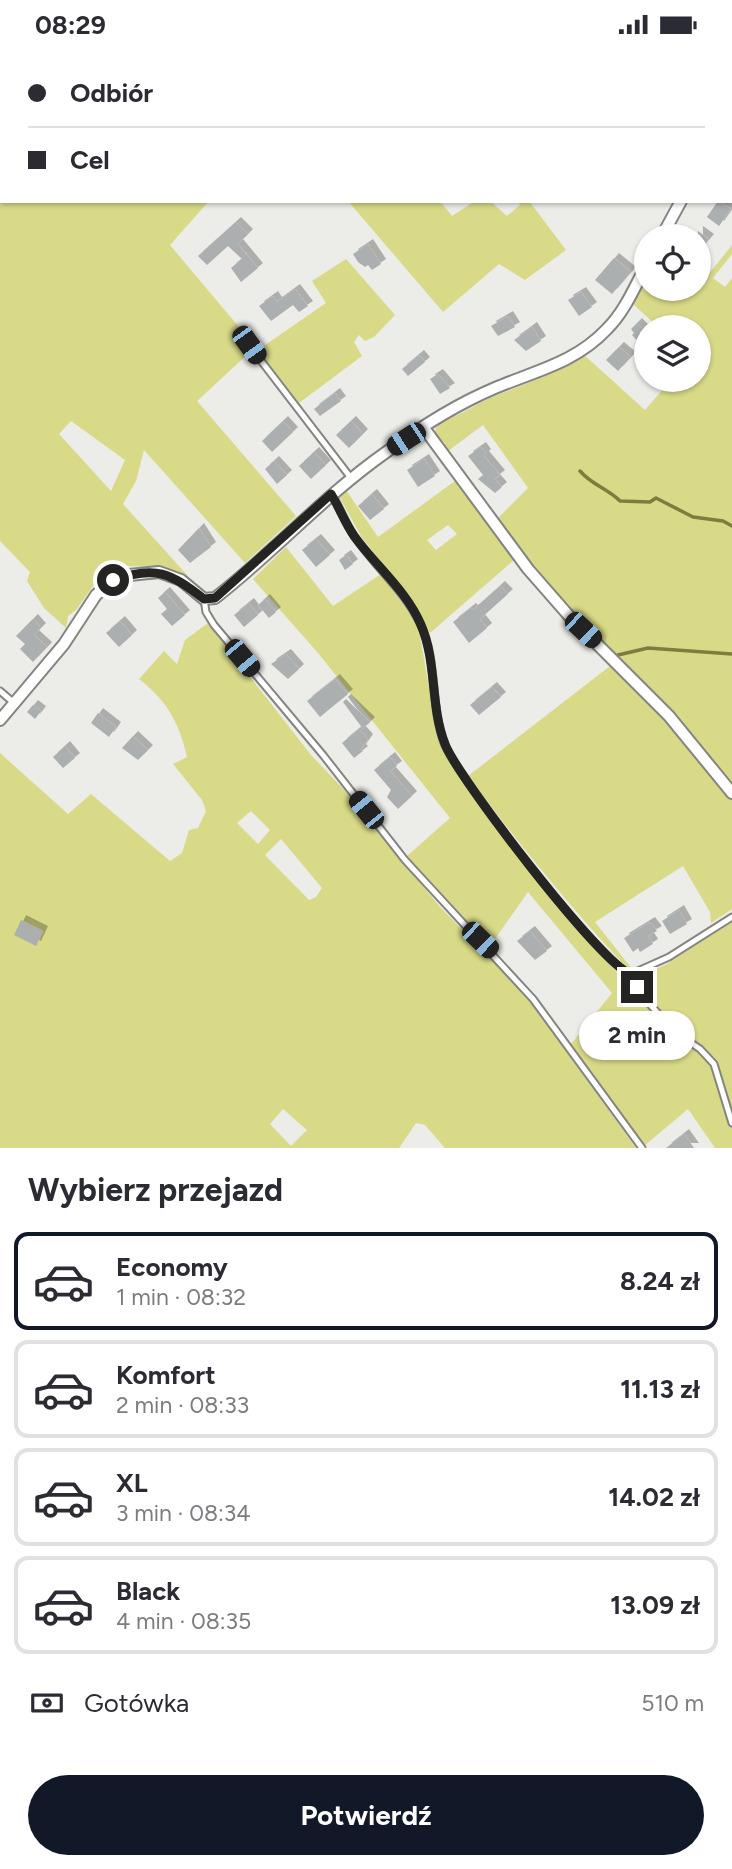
<!DOCTYPE html>
<html lang="pl">
<head>
<meta charset="utf-8">
<style>
	:root { --surface:#fff; --page:#f7f7f7; --text:#2b2b33; --muted:#7c7c81; --line:#e1e1e2; --accent:#111827 }
	body { margin:0; font-family:Figtree,sans-serif; background:var(--page); color:var(--text); height:100vh; display:flex; flex-direction:column; font-size:26px; white-space:nowrap }
	* { box-sizing:border-box; margin:0 }
	p { font-size:23px; color:var(--muted) }
	.icon { flex:none; width:38px; height:38px; fill:none; stroke:currentColor; stroke-width:2; stroke-linecap:round; stroke-linejoin:round }
	.map { position:relative; height:1099px; overflow:hidden }
	.details { display:flex; flex-direction:column; background:var(--surface); flex:1 }
	.details>* { flex:none }
	.hud { position:absolute; left:0px; top:0px; width:733px; height:154px; box-shadow:0 2px 5px #0004; display:grid; align-content:center; height:154px; padding:0 28px; background:var(--surface) }
	.controls { position:absolute; left:634px; top:175px; display:grid; gap:14px }
	.controls a { display:grid; place-items:center; width:77px; height:77px; border-radius:50%; background:var(--surface); box-shadow:0 2px 5px #0004; font-size:35px }
	.end { position:absolute; width:32px; height:32px; margin:-16px; border:9px solid #242423; background:#fff; box-shadow:0 0 0 4px #fff }
	.from { border-radius:50% }
	.bubble { position:absolute; height:49px; border-radius:24px; background:var(--surface); box-shadow:0 2px 5px #0004; font-size:23px; font-weight:700; line-height:49px; text-align:center }
	.car { position:absolute; width:21px; height:42px; margin:-21px -10px; border-radius:9px; box-shadow:0 0 5px 2px #0007; background:linear-gradient(#222 24%,#8ab4d8 0 40%,#222 0 76%,#8ab4d8 0 86%,#222 0) }
	.hud b { display:flex; align-items:center; gap:24px; height:66px; font-size:26px }
	.hud b+b { border-top:2px solid var(--line) }
	.hud i { width:18px; height:18px; background:var(--text) }
	ul { padding:0; list-style:none }
	li { display:flex; align-items:center; gap:21px; height:98px; margin:0 14px 10px; padding:0 14px; border:4px solid var(--line); border-radius:14px }
	li div { flex:1 }
	li b { display:block; font-size:26px }
	li em { font-style:normal; font-weight:700 }
	li.selected { border-color:var(--accent) }
	li>.icon { width:63px; height:63px; stroke-width:1.5 }
	h2 { padding:0 28px; font-size:32px; line-height:84px }
	.pay { display:flex; align-items:center; gap:18px; height:77px; padding:0 28px; font-size:26px }
	.pay p { margin-inline-start:auto }
	.primary-button { display:flex; gap:14px; margin-top:auto; padding:14px 28px }
	.primary-button a { flex:1; height:80px; border-radius:42px; background:var(--accent); color:#fff; font-size:28px; font-weight:700; line-height:80px; text-align:center }
	.status { display:flex; justify-content:space-between; align-items:center; height:49px; padding:0 35px; background:var(--surface); direction:ltr }
	.status svg { height:19px; fill:currentColor }
	.map>svg:first-child { display:block }
</style>
</head>
<body>
<div class="status"><b>08:29</b><svg viewBox="0 0 49 12"><path d="M0 12V9h3v3zM5 12V6h3v6zM10 12V3h3v9zM15 12V0h3v12zM26 1h20v11H26zM47 4h2v5h-2z"/></svg></div>
<div class="map">
<svg width="732" height="1099" viewBox="0 0 732 1099">
	<defs>
		<filter id="shadow"><feDropShadow dx="5" dy="-5" stdDeviation="0" flood-color="#0004"/></filter>
	</defs>
	<rect width="100%" height="100%" fill="#ecece9"/>
	<g fill="#d8da88" fill-rule="evenodd">
		<path d="M0 0 43 2H2V152H209L170 196 244 284 239 288 249 304 197 352 296 467 245 514 144 401 136 432 123 455 187 526 155 518 127 517 93 537 76 561 68 567 66 579 44 559 27 532 30 523 0 492ZM71 372 125 411 111 442 59 385Z"/>
		<path d="M316 0H450L319 2Z"/>
		<path d="M348 152H440L452 167 475 152H490L507 167 520 156 518 152H529L566 201 525 231 499 215 443 263Z"/>
		<path d="M732 196V205L713 229 725 238 732 229V736C658 643 568 565 495 472L528 439 483 376 444 405 441 400 445 394 437 390 435 380C442 370 456 368 467 361 504 339 549 332 583 305L645 361 671 331H698V278H658L632 254 646 227V240H698V220L708 226Z"/>
		<path d="M346 210 395 266 374 288 365 292 359 286 354 293 362 307 299 354 258 301 326 254 312 232Z"/>
		<path d="M455 432 514 511 430 584 416 557 362 489 340 449 346 441 378 488ZM448 476 457 485 436 501 427 491Z"/>
		<path d="M286 498 333 557 381 525 418 576 438 689 460 730 519 810 617 923 637 928 665 916 732 873V1099H715L688 1060 644 1097 571 995 612 944 528 843 490 897 407 807 450 769 318 604 253 530Z"/>
		<path d="M208 574 311 706 350 747 440 858 522 941 636 1099H445L425 1076 416 1074 399 1099H0V704L68 765 91 745 170 812 182 804 189 781 198 779 206 762 202 751 173 715 187 708C179 673 167 652 139 630L164 602 177 615 185 591ZM251 762 270 781 258 795 237 774ZM281 790 322 839 316 848 309 851 265 806ZM283 1060 307 1081 291 1097 270 1075Z"/>
		<path d="M610 617 644 647 732 751V860L711 874 710 863 683 817 595 873 632 920 627 919C570 858 518 794 468 727Z"/>
	</g>
	<g fill="none" stroke-linecap="round" stroke-linejoin="round">
		<g stroke="#7c7d3e" stroke-width="3.5">
			<path d="M580 422C592 436 608 440 620 452L650 453 656 449 693 468 723 472 732 477"/>
			<path d="M618 606 648 599 732 605"/>
		</g>
	</g>
	<g fill="#acafb0" filter="url(#shadow)">
		<path d="M718 152 731 160 719 177 707 168Z"/>
		<path d="M236 173 248 185 238 195 258 219 241 233 231 219 242 210 228 197 207 216 198 207Z"/>
		<path d="M698 182 709 190 698 203Z"/>
		<path d="M368 195 381 215 372 221 368 216 365 218 358 213 353 205Z"/>
		<path d="M614 209 631 223 612 245 595 231Z"/>
		<path d="M295 240 308 257 299 263 293 256 271 272 259 257 273 247 277 253Z"/>
		<path d="M581 243 592 258 579 267 568 251Z"/>
		<path d="M508 267 515 278 498 287 491 277Z"/>
		<path d="M637 274 646 283V302L632 286 634 284 631 280Z"/>
		<path d="M532 278 541 292 526 302 514 291Z"/>
		<path d="M619 298 631 308 618 322 606 311Z"/>
		<path d="M419 306 425 313 408 327 402 320Z"/>
		<path d="M438 325 450 339 440 345 430 330Z"/>
		<path d="M335 344 341 352 320 367 314 360Z"/>
		<path d="M283 372 293 383 272 403 262 392Z"/>
		<path d="M351 372 363 385 349 399 336 386Z"/>
		<path d="M481 398 486 405 484 407 500 426 495 430 502 438 495 444 478 430 483 426 468 407Z"/>
		<path d="M314 403 326 416 311 430 299 417Z"/>
		<path d="M424 410 435 427 418 438 407 421Z"/>
		<path d="M274 412 287 426 277 435 265 420Z"/>
		<path d="M372 445 384 460 370 471 358 457Z"/>
		<path d="M199 479 211 498 190 514 178 501Z"/>
		<path d="M316 490 330 506 316 518 302 501Z"/>
		<path d="M346 506 353 515 345 521 339 511Z"/>
		<path d="M500 537 508 545 480 570 487 579 469 594 453 573 471 559 473 561Z"/>
		<path d="M165 543 185 566 172 577 161 565 167 560 158 549Z"/>
		<path d="M265 550 276 563 269 569 258 556Z"/>
		<path d="M249 554 258 566 244 578 234 566Z"/>
		<path d="M33 570 41 579 34 586 47 598 33 613 20 600 25 595 16 587Z"/>
		<path d="M120 572 132 586 119 598 106 584Z"/>
		<path d="M286 605 299 620 288 630 271 615Z"/>
		<path d="M335 630 348 645 320 668 307 652Z"/>
		<path d="M492 638 501 648 479 666 470 656Z"/>
		<path d="M346 650 370 673 363 680 343 653Z"/>
		<path d="M33 656 41 662 35 670 27 663Z"/>
		<path d="M98 664 116 678 109 688 91 674Z"/>
		<path d="M359 680 368 690 361 700 363 702 354 709 342 694Z"/>
		<path d="M133 687 148 701 138 711 122 699Z"/>
		<path d="M65 697 75 709 63 719 53 708Z"/>
		<path d="M390 708 397 717 390 722 412 747 398 760 387 748 391 741 374 721Z"/>
		<path d="M679 861 687 875 670 885 662 872Z"/>
		<path d="M21 871 43 882 36 897 14 886Z"/>
		<path d="M650 873 657 882 648 887 653 895 640 903 638 899 633 903 624 889Z"/>
		<path d="M530 882 547 902 535 911 517 892Z"/>
		<path d="M684 1085 694 1099H666Z"/>
	</g>
	<g fill="none" stroke-linecap="round" stroke-linejoin="round">
		<g stroke="#848481" stroke-width="9">
			<g id="lane">
				<path d="M249 296 351 429"/>
				<path d="M333 447C340 459 345 473 353 485 373 516 404 541 420 574 438 611 430 656 444 694 456 726 605 920 631 925L669 908 732 868"/>
				<path d="M204 550 206 563 214 576 323 706 405 811 533 950 642 1099"/>
				<path d="M0 642 14 654"/>
				<path d="M631 925 645 950 675 983 700 1000 714 1015 732 1074"/>
			</g>
		</g>
		<g stroke="#848481" stroke-width="14">
			<g id="street">
				<path d="M502 0V2"/>
				<path d="M732 65V64"/>
				<path d="M662 187 681 152"/>
				<path d="M424 379 528 520 570 568 669 667 732 744"/>
				<path d="M0 671 64 595 96 546 113 531 129 526 159 523 181 531 204 550 215 549C274 503 324 447 385 404 419 379 457 355 495 339 535 322 575 314 607 280 625 262 634 239 646 217"/>
			</g>
		</g>
		<use href="#lane" stroke="#fff" stroke-width="5"/>
		<use href="#street" stroke="#fff" stroke-width="10"/>
	</g>
	<g fill="none" stroke-linecap="round" stroke-linejoin="round">
		<path stroke="#242423" stroke-width="9" d="M113 531C156 516 170 524 204 550L215 549 331 445C339 458 345 474 354 487 375 516 407 542 421 576 437 613 430 657 445 695 457 728 604 919 631 925L637 938"/>
	</g>
</svg>
<div class="controls">
<a><svg class="icon" aria-label="locate" viewBox="0 0 24 24"><circle cx="12" cy="12" r="6"/><path d="M12 2v4M12 18v4M2 12h4M18 12h4"/></svg></a>
<a><svg class="icon" aria-label="layers" viewBox="0 0 24 24"><path d="M12 4l9 5-9 5-9-5zM3 14l9 5 9-5"/></svg></a>
</div>
<i class="end from" style="left:113px;top:531px"></i>
<i class="end" style="left:637px;top:938px"></i>
<div class="bubble" style="left:579px;top:962px;width:116px">2 min</div>
<i class="car" style="left:249px;top:296px;rotate:144deg"></i>
<i class="car" style="left:406px;top:390px;rotate:237deg"></i>
<i class="car" style="left:583px;top:581px;rotate:133deg"></i>
<i class="car" style="left:242px;top:609px;rotate:140deg"></i>
<i class="car" style="left:366px;top:761px;rotate:321deg"></i>
<i class="car" style="left:480px;top:891px;rotate:134deg"></i>
<div class="hud">
<b><i class="from"></i>Odbiór</b>
<b><i></i>Cel</b>
</div>
</div>
<section class="details">
<h2>Wybierz przejazd</h2>
<ul>
<li class="selected"><svg class="icon" aria-label="car" viewBox="0 0 24 24"><path d="M5 17H2v-5l4-1 3-4h7l3 4 3 1v5h-3M9 17h6M6 11h13"/><circle cx="7" cy="17" r="2"/><circle cx="17" cy="17" r="2"/></svg><div><b>Economy</b><p>1 min · 08:32</p></div><em>8.24 zł</em></li>
<li><svg class="icon" aria-label="car" viewBox="0 0 24 24"><path d="M5 17H2v-5l4-1 3-4h7l3 4 3 1v5h-3M9 17h6M6 11h13"/><circle cx="7" cy="17" r="2"/><circle cx="17" cy="17" r="2"/></svg><div><b>Komfort</b><p>2 min · 08:33</p></div><em>11.13 zł</em></li>
<li><svg class="icon" aria-label="car" viewBox="0 0 24 24"><path d="M5 17H2v-5l4-1 3-4h7l3 4 3 1v5h-3M9 17h6M6 11h13"/><circle cx="7" cy="17" r="2"/><circle cx="17" cy="17" r="2"/></svg><div><b>XL</b><p>3 min · 08:34</p></div><em>14.02 zł</em></li>
<li><svg class="icon" aria-label="car" viewBox="0 0 24 24"><path d="M5 17H2v-5l4-1 3-4h7l3 4 3 1v5h-3M9 17h6M6 11h13"/><circle cx="7" cy="17" r="2"/><circle cx="17" cy="17" r="2"/></svg><div><b>Black</b><p>4 min · 08:35</p></div><em>13.09 zł</em></li>
</ul>
<div class="pay"><svg class="icon" aria-label="cash" viewBox="0 0 24 24"><path d="M3 7h18v10H3z"/><circle cx="12" cy="12" r="2"/></svg>Gotówka<p>510 m</p></div>
<div class="primary-button"><a>Potwierdź</a></div>
</section>
</body>
</html>
